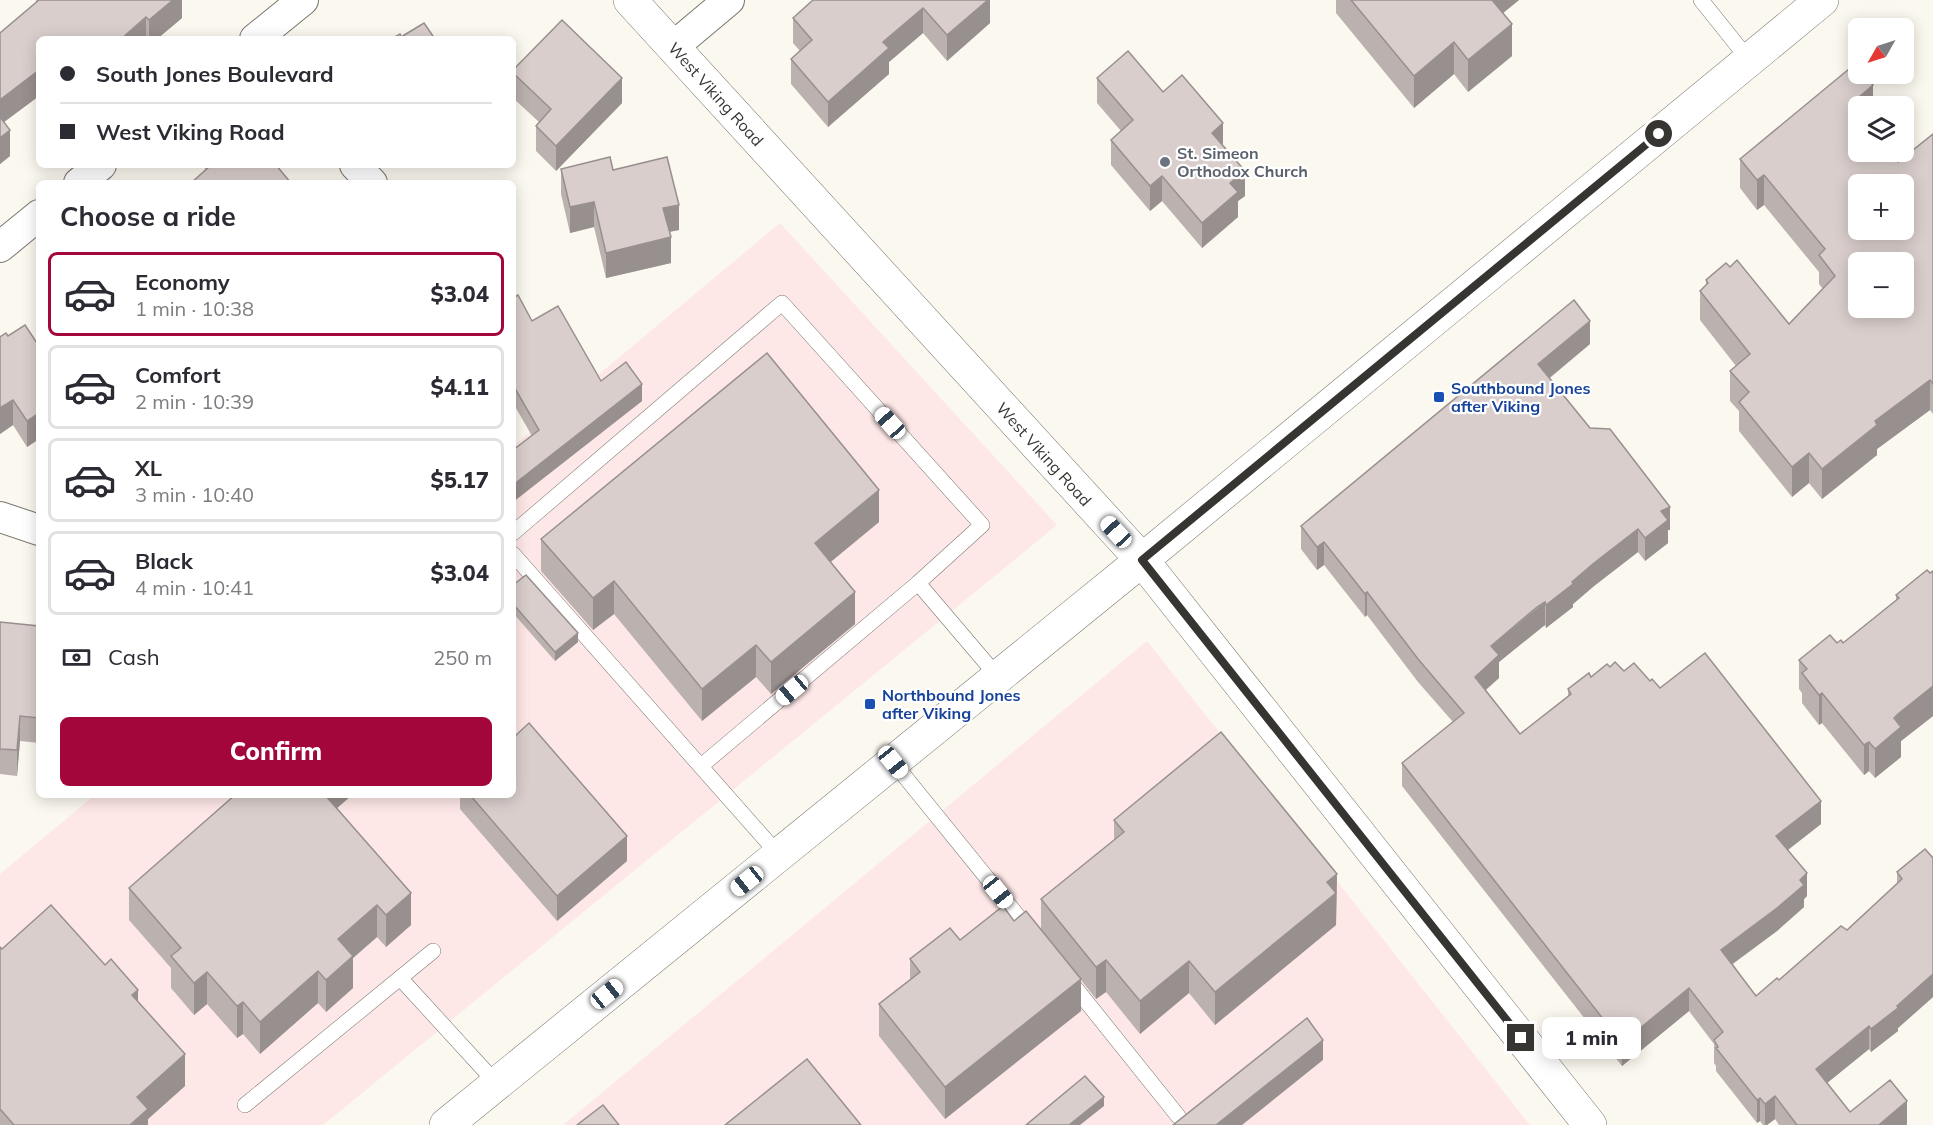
<!DOCTYPE html>
<html lang="en">
<head>
<meta charset="utf-8">
<style>
	:root { --surface:#fff; --page:#f7f7f7; --text:#2b2b33; --muted:#7c7c81; --line:#e1e1e2; --accent:#a3063a }
	body { margin:0; font-family:Mulish,sans-serif; background:var(--page); color:var(--text); height:100vh; display:flex; flex-direction:column; font-size:22px; white-space:nowrap }
	* { box-sizing:border-box; margin:0 }
	p { font-size:20px; color:var(--muted) }
	.icon { flex:none; width:33px; height:33px; fill:none; stroke:currentColor; stroke-width:2; stroke-linecap:round; stroke-linejoin:round }
	.map { position:relative; flex:1; overflow:hidden }
	.side { position:absolute; left:36px; top:180px; width:480px; height:618px; display:flex; flex-direction:column; background:var(--surface); border-radius:9px; box-shadow:0 3px 15px #0003 }
	.side>* { flex:none }
	.top-card { position:absolute; left:36px; top:36px; width:480px; height:132px; border-radius:9px; box-shadow:0 3px 15px #0003; display:grid; align-content:center; height:132px; padding:0 24px; background:var(--surface) }
	.needle { width:39px; rotate:231deg }
	.controls { position:absolute; left:1848px; top:18px; display:grid; gap:12px }
	.controls a { display:grid; place-items:center; width:66px; height:66px; border-radius:9px; background:var(--surface); box-shadow:0 3px 15px #0003; font-size:30px }
	.end { position:absolute; width:27px; height:27px; margin:-14px; border:8px solid #373532; background:#fff; box-shadow:0 0 0 3px #fff }
	.from { border-radius:50% }
	.bubble { position:absolute; height:42px; border-radius:9px; background:var(--surface); box-shadow:0 3px 15px #0003; font-size:20px; font-weight:800; line-height:42px; text-align:center }
	.car { position:absolute; width:18px; height:36px; margin:-18px -9px; border-radius:8px; box-shadow:0 0 4px 2px #0007; background:linear-gradient(#fff 24%,#345 0 40%,#fff 0 76%,#345 0 86%,#fff 0) }
	.top-card b { display:flex; align-items:center; gap:21px; height:57px; font-size:22px }
	.top-card b+b { border-top:2px solid var(--line) }
	.top-card i { width:15px; height:15px; background:var(--text) }
	ul { padding:0; list-style:none }
	li { display:flex; align-items:center; gap:18px; height:84px; margin:0 12px 9px; padding:0 12px; border:3px solid var(--line); border-radius:9px }
	li div { flex:1 }
	li b { display:block; font-size:22px }
	li em { font-style:normal; font-weight:800 }
	li.current { border-color:var(--accent) }
	li>.icon { width:54px; height:54px; stroke-width:1.5 }
	h2 { padding:0 24px; font-size:27px; line-height:72px }
	.pay { display:flex; align-items:center; gap:15px; height:66px; padding:0 24px; font-size:22px }
	.pay p { margin-inline-start:auto }
	.primary-button { display:flex; gap:12px; margin-top:auto; padding:12px 24px }
	.primary-button a { flex:1; height:69px; border-radius:9px; background:var(--accent); color:#fff; font-size:24px; font-weight:800; line-height:69px; text-align:center }
	.map>svg:first-child { display:block }
</style>
</head>
<body>
<div class="map">
<svg width="1933" height="1125" viewBox="0 0 1933 1125">
	<rect width="100%" height="100%" fill="#fbf8ef"/>
	<g fill="#fee8e7">
		<path d="M780 223 1057 525 323 1125H0V874L95 795H513V446Z"/>
		<path d="M1147 641 1530 1125H563Z"/>
	</g>
	<g fill="none" stroke-linecap="round" stroke-linejoin="round">
		<g stroke="#7a776f" stroke-width="16">
			<g id="lane">
				<path d="M1701 0 1749 60"/>
				<path d="M513 533 782 303 982 525 918 583 998 677"/>
				<path d="M513 554 779 855"/>
				<path d="M893 762 1030 931"/>
				<path d="M701 766 918 583"/>
				<path d="M400 978 497 1084"/>
				<path d="M1069 980 1178 1116"/>
				<path d="M245 1105 433 951"/>
			</g>
		</g>
		<g stroke="#7a776f" stroke-width="32">
			<g id="street">
				<path d="M255 39 303 0"/>
				<path d="M673 47 729 0"/>
				<path d="M355 165 372 183"/>
				<path d="M79 183 101 165"/>
				<path d="M0 247 39 215"/>
				<path d="M0 517 39 530"/>
			</g>
		</g>
		<g stroke="#7a776f" stroke-width="34">
			<path id="secondary" d="M630 0 1142 560 1590 1125"/>
		</g>
		<g stroke="#7a776f" stroke-width="34">
			<path id="primary" d="M446 1125 1142 560 1822 0"/>
		</g>
		<use href="#lane" stroke="#fff" stroke-width="15"/>
		<use href="#street" stroke="#fff" stroke-width="30"/>
		<use href="#secondary" stroke="#fff" stroke-width="33"/>
		<use href="#primary" stroke="#fff" stroke-width="33"/>
	</g>
	<g fill="#bbb1af" fill-rule="evenodd">
		<path d="M36 0H182V18L157 39H39V96L4 122 10 156 0 164V33L36 2Z"/>
		<path d="M990 0V23L947 61 923 33 889 62V74L828 127 791 84V59L800 51 793 43V18Z"/>
		<path d="M1336 0H1519L1503 13 1512 56 1468 92 1454 74 1414 108 1336 13Z"/>
		<path d="M1855 64 1858 68V74H1863L1873 85V106H1858V152H1889L1898 162 1933 134V414L1930 410 1877 449V455L1822 499 1809 483 1792 497 1739 431V411L1730 401V371L1736 366 1700 320V291L1706 285V280L1726 263 1730 267 1737 260 1789 324 1823 289 1819 284V272L1764 205 1757 210 1740 188V159ZM1858 184H1904V230H1858ZM1858 262H1904V308H1858Z"/>
		<path d="M513 70 622 103 556 171 536 151V126L539 122 513 98Z"/>
		<path d="M1097 78 1163 92 1223 146 1245 196 1238 201V217L1202 248 1162 201 1150 211 1111 165V140L1121 131 1097 103Z"/>
		<path d="M205 165H276L205 171Z"/>
		<path d="M561 169 613 170 679 230 669 232 671 263 606 278 594 227 570 233 561 194Z"/>
		<path d="M513 298 532 321 601 381 642 401 513 502V450L532 436 513 403Z"/>
		<path d="M8 336 39 346V439L27 447 13 425 0 434V337Z"/>
		<path d="M1590 344 1550 378 1670 530H1668V543L1645 561 1638 552 1594 586 1573 604V607L1546 628 1545 625 1537 630 1499 662V678L1486 690 1520 734 1568 696V689L1610 667 1624 671 1650 681 1660 688 1821 824 1788 850 1807 896 1804 899V907L1777 931 1733 964 1756 996 1847 930 1897 883V872L1933 858V997L1898 1028V1031L1871 1052 1869 1049 1827 1083 1850 1112 1907 1124 1906 1125H1779L1775 1119 1767 1125H1763L1760 1121 1757 1123 1716 1071V1066L1714 1063V1044L1689 1011 1622 1066 1402 786V763L1453 722 1418 682 1367 615 1365 617 1324 565 1317 570 1301 549V526Z"/>
		<path d="M879 522 830 562 855 624 771 694 756 677 702 721 614 614 593 630 541 571V539Z"/>
		<path d="M1933 571V716L1901 741V757L1875 778 1869 771 1864 775 1822 723 1819 725 1802 703V693L1799 689V660L1837 643H1843L1896 600V595Z"/>
		<path d="M513 585 578 642 555 661 513 613Z"/>
		<path d="M0 622 39 626V743L20 741 17 776 0 774Z"/>
		<path d="M352 795 337 808 411 925 386 947 377 937 353 958V988L326 1012 318 1003 260 1054 243 1034 237 1038 207 1004 194 1015 171 988V968L129 920V888Z"/>
		<path d="M460 795H513L627 861 557 921 460 809Z"/>
		<path d="M1114 820 1337 874 1336 925 1215 1025 1189 993 1140 1034 1106 992 1096 999 1081 980V1011L945 1119 879 1036V1004L910 980V959L960 940 1014 921 1041 930V899L1114 840Z"/>
		<path d="M0 947 2 949 138 1002 185 1086 148 1119V1125H0Z"/>
	</g>
	<g fill="#98908f">
		<path d="M173 0H182V18L157 39H149V20Z"/>
		<path d="M988 0H990V23L947 61V35Z"/>
		<path d="M1487 0H1519L1487 26Z"/>
		<path d="M923 8V33L889 62V74L828 127V102L883 42Z"/>
		<path d="M146 17V39H121Z"/>
		<path d="M1512 24V56L1468 92V60Z"/>
		<path d="M1454 42V74L1414 108V76Z"/>
		<path d="M39 70V96L0 125V100Z"/>
		<path d="M622 78V103L556 171V146Z"/>
		<path d="M1873 85V106H1858V127L1851 104Z"/>
		<path d="M1223 123V148L1212 133Z"/>
		<path d="M10 130V156L0 164V138Z"/>
		<path d="M1245 171V196L1238 201V217L1202 248V223L1230 183Z"/>
		<path d="M1764 175V205L1757 210V180Z"/>
		<path d="M1162 176V201L1150 211V186Z"/>
		<path d="M594 202V227L570 233V207Z"/>
		<path d="M679 205V230L663 233V208Z"/>
		<path d="M671 237V263L606 278V253Z"/>
		<path d="M1590 321V344L1538 387V364Z"/>
		<path d="M1930 380V410L1877 449V455L1822 499V469L1875 421Z"/>
		<path d="M642 384V401L513 502V485Z"/>
		<path d="M13 400V425L0 434V408Z"/>
		<path d="M39 413V439L27 447V421Z"/>
		<path d="M1809 453V483L1792 497V467Z"/>
		<path d="M879 490V522L815 575V543Z"/>
		<path d="M1670 507V530H1668V543L1645 561V538L1661 511Z"/>
		<path d="M1638 529V552L1594 586 1573 604V607L1546 628V605L1594 563Z"/>
		<path d="M1324 542V565L1317 570V547Z"/>
		<path d="M614 581V614L593 630V598Z"/>
		<path d="M855 592V624L771 694V662Z"/>
		<path d="M1367 592V615L1365 617V594Z"/>
		<path d="M1545 602V625L1499 662V678L1475 699V677L1491 646Z"/>
		<path d="M578 633V642L555 661V652Z"/>
		<path d="M756 645V677L702 721V689Z"/>
		<path d="M1933 686V716L1901 741V757L1875 778V749L1898 714Z"/>
		<path d="M1822 693V723L1819 725V695Z"/>
		<path d="M20 716V741L17 776V750Z"/>
		<path d="M1869 742V771L1864 775V745Z"/>
		<path d="M321 795H352L321 822Z"/>
		<path d="M1821 801V824L1776 859V836Z"/>
		<path d="M627 836V861L557 921V896Z"/>
		<path d="M1807 873V896L1804 899V907L1777 931 1721 972V950L1800 880Z"/>
		<path d="M1337 874 1336 925 1215 1025V992L1327 882Z"/>
		<path d="M411 893V925L386 947V915Z"/>
		<path d="M377 905V937L353 958V988L326 1012V980L338 939Z"/>
		<path d="M1106 960V992L1096 999V967Z"/>
		<path d="M1189 961V993L1140 1034V1001Z"/>
		<path d="M318 971V1003L260 1054V1022Z"/>
		<path d="M207 972V1004L194 1015V983Z"/>
		<path d="M1933 974V997L1898 1028V1031L1871 1052V1029Z"/>
		<path d="M1081 979V1011L945 1119V1087Z"/>
		<path d="M1689 988V1011L1622 1066V1043Z"/>
		<path d="M138 990V1022L132 995Z"/>
		<path d="M243 1002V1034L237 1038V1006Z"/>
		<path d="M1869 1026V1049L1816 1092V1069Z"/>
		<path d="M1323 1040V1060L1242 1125H1216Z"/>
		<path d="M185 1054V1086L148 1119V1125H130L137 1097Z"/>
		<path d="M1775 1096V1119L1767 1125H1765V1104Z"/>
		<path d="M1104 1097V1106L1080 1125H1069Z"/>
		<path d="M1760 1098V1121L1757 1123V1100Z"/>
		<path d="M1907 1101V1124L1906 1125H1880V1124Z"/>
	</g>
	<g fill="#d9cecc" stroke="#98908f" stroke-width="1.5" fill-rule="evenodd">
		<path d="M39 0H173L149 20 146 17 121 39H39V70L0 100V33Z"/>
		<path d="M813 0H988L947 35 923 8 883 42 889 48 828 102 791 59 812 40 793 18Z"/>
		<path d="M1351 0H1492L1512 24 1468 60 1454 42 1414 76Z"/>
		<path d="M562 20 622 78 556 146 536 126 551 109 513 73V70Z"/>
		<path d="M424 23 435 39H391L400 34 401 37Z"/>
		<path d="M1128 51 1163 92 1182 75 1223 123 1212 133 1245 171 1230 183 1238 192 1202 223 1162 176 1150 186 1111 140 1133 120 1097 78Z"/>
		<path d="M1855 64 1858 68V74H1863L1873 85 1851 104 1858 114V152H1889L1898 162 1933 134V384L1930 380 1875 421 1877 425 1822 469 1809 453 1792 467 1739 402 1749 392 1730 371 1750 354 1700 291 1708 283 1706 280 1726 263 1730 267 1737 260 1789 324 1835 276 1819 255 1825 249 1764 175 1757 180 1740 159ZM1858 184H1904V230H1858ZM1858 262H1904V308H1858Z"/>
		<path d="M0 117 10 130 0 138Z"/>
		<path d="M610 157 613 170 667 157 679 205 663 208 671 237 606 253 594 202 570 207 561 169Z"/>
		<path d="M209 165H276L291 183H191L210 166Z"/>
		<path d="M518 295 532 321 558 306 601 381 626 362 642 384 513 485V450L539 430 513 385V298Z"/>
		<path d="M1574 300 1590 321 1538 364 1590 428 1610 429 1670 507 1661 511 1668 520 1645 538 1638 529 1594 563 1572 582 1573 584 1546 605 1545 602 1537 607 1491 646 1499 655 1475 677 1520 734 1571 694 1568 689 1589 673 1591 677 1607 664 1610 667 1615 662 1624 671 1634 663 1650 681 1652 679 1660 688 1705 653 1821 801 1776 836 1807 873 1800 880 1804 885 1777 908 1721 950 1756 996 1777 978 1779 980 1841 926 1847 930 1902 879 1897 872 1925 849 1933 858V974L1897 1006 1898 1008 1871 1029 1869 1026 1816 1069 1850 1112 1890 1080 1907 1101 1880 1124 1881 1125H1797L1775 1096 1765 1104 1760 1098 1757 1100 1716 1048 1718 1047 1714 1040 1723 1032 1689 988 1622 1043 1402 763 1464 713 1418 659 1367 592 1365 594 1324 542 1317 547 1301 526Z"/>
		<path d="M25 325 39 346V413L27 421 13 400 0 408V337L6 333 8 336Z"/>
		<path d="M767 353 879 490 815 543 855 592 771 662 756 645 702 689 614 581 593 598 541 539Z"/>
		<path d="M1927 570 1930 573 1933 571V686L1898 714 1894 718 1901 727 1875 749 1869 742 1864 745 1822 693 1819 695 1802 673 1807 669 1799 660 1830 635 1837 643 1841 640 1843 643 1899 598 1896 595Z"/>
		<path d="M526 575 578 633 555 652 513 604V585Z"/>
		<path d="M0 622 39 626V718L20 716 17 750 0 749Z"/>
		<path d="M529 723 627 836 557 896 470 795H513V738Z"/>
		<path d="M1221 732 1337 874 1327 882 1336 893 1215 992 1189 961 1140 1001 1106 960 1096 967 1041 899 1124 832 1114 820Z"/>
		<path d="M235 795H325L411 893 386 915 377 905 338 939 353 956 326 980 318 971 260 1022 243 1002 237 1006 207 972 194 983 171 956 181 948 129 888Z"/>
		<path d="M51 905 105 965 111 959 138 990 132 995 185 1054 137 1097 148 1109 130 1125H14L1 1110H0V947L2 949Z"/>
		<path d="M1003 906 1014 921 1026 911 1081 979 945 1087 879 1004 920 972 910 959 950 928 960 940Z"/>
		<path d="M1307 1018 1323 1040 1216 1125H1173Z"/>
		<path d="M807 1059 861 1125H725Z"/>
		<path d="M1085 1076 1104 1097 1069 1125H1026Z"/>
		<path d="M603 1105 619 1125H577Z"/>
	</g>
	<g fill="none" stroke-linecap="round" stroke-linejoin="round">
		<path stroke="#373532" stroke-width="8" d="M1521 1038 1142 560 1659 134"/>
	</g>
	<circle fill="#6b7280" stroke="#fff" stroke-width="2" cx="1165" cy="162" r="6"/>
	<g fill="#1a4fb4" stroke="#fff" stroke-width="2">
		<rect x="1433" y="391" width="12" height="12" rx="3"/>
		<rect x="864" y="698" width="12" height="12" rx="3"/>
	</g>
	<g text-anchor="middle" stroke-width="4.5" stroke-linejoin="round" paint-order="stroke">
		<g font-size="16" fill="#373532" stroke="#fff">
			<text transform="translate(716 94) rotate(48)" y="6">West Viking Road</text>
			<text transform="translate(1044 454) rotate(48)" y="6">West Viking Road</text>
		</g>
		<g font-size="16" font-weight="bold" fill="#5b616d" stroke="#fff" text-anchor="start">
			<text x="1177" y="159">St. Simeon<tspan x="1177" dy="18">Orthodox Church</tspan></text>
		</g>
		<g font-size="16" font-weight="bold" fill="#164399" stroke="#fff" text-anchor="start">
			<text x="1451" y="394">Southbound Jones<tspan x="1451" dy="18">after Viking</tspan></text>
			<text x="882" y="701">Northbound Jones<tspan x="882" dy="18">after Viking</tspan></text>
		</g>
	</g>
</svg>
<div class="controls">
<a><svg class="needle" viewBox="-14 -14 28 28"><path d="M0-13l5 13h-10z" fill="#e53935"/><path d="M0 13l5-13h-10z" fill="#7c7c81"/></svg></a>
<a><svg class="icon" aria-label="layers" viewBox="0 0 24 24"><path d="M12 4l9 5-9 5-9-5zM3 14l9 5 9-5"/></svg></a>
<a>+</a>
<a>−</a>
</div>
<i class="end from" style="left:1659px;top:134px"></i>
<i class="end" style="left:1521px;top:1038px"></i>
<div class="bubble" style="left:1542px;top:1017px;width:99px">1 min</div>
<i class="car" style="left:890px;top:423px;rotate:318deg"></i>
<i class="car" style="left:1116px;top:532px;rotate:317deg"></i>
<i class="car" style="left:792px;top:690px;rotate:230deg"></i>
<i class="car" style="left:893px;top:762px;rotate:141deg"></i>
<i class="car" style="left:747px;top:881px;rotate:231deg"></i>
<i class="car" style="left:998px;top:892px;rotate:141deg"></i>
<i class="car" style="left:607px;top:994px;rotate:51deg"></i>
<div class="top-card">
<b><i class="from"></i>South Jones Boulevard</b>
<b><i></i>West Viking Road</b>
</div>
<section class="side">
<h2>Choose a ride</h2>
<ul>
<li class="current"><svg class="icon" aria-label="car" viewBox="0 0 24 24"><path d="M5 17H2v-5l4-1 3-4h7l3 4 3 1v5h-3M9 17h6M6 11h13"/><circle cx="7" cy="17" r="2"/><circle cx="17" cy="17" r="2"/></svg><div><b>Economy</b><p>1 min · 10:38</p></div><em>$3.04</em></li>
<li><svg class="icon" aria-label="car" viewBox="0 0 24 24"><path d="M5 17H2v-5l4-1 3-4h7l3 4 3 1v5h-3M9 17h6M6 11h13"/><circle cx="7" cy="17" r="2"/><circle cx="17" cy="17" r="2"/></svg><div><b>Comfort</b><p>2 min · 10:39</p></div><em>$4.11</em></li>
<li><svg class="icon" aria-label="car" viewBox="0 0 24 24"><path d="M5 17H2v-5l4-1 3-4h7l3 4 3 1v5h-3M9 17h6M6 11h13"/><circle cx="7" cy="17" r="2"/><circle cx="17" cy="17" r="2"/></svg><div><b>XL</b><p>3 min · 10:40</p></div><em>$5.17</em></li>
<li><svg class="icon" aria-label="car" viewBox="0 0 24 24"><path d="M5 17H2v-5l4-1 3-4h7l3 4 3 1v5h-3M9 17h6M6 11h13"/><circle cx="7" cy="17" r="2"/><circle cx="17" cy="17" r="2"/></svg><div><b>Black</b><p>4 min · 10:41</p></div><em>$3.04</em></li>
</ul>
<div class="pay"><svg class="icon" aria-label="cash" viewBox="0 0 24 24"><path d="M3 7h18v10H3z"/><circle cx="12" cy="12" r="2"/></svg>Cash<p>250 m</p></div>
<div class="primary-button"><a>Confirm</a></div>
</section>
</div>
</body>
</html>
